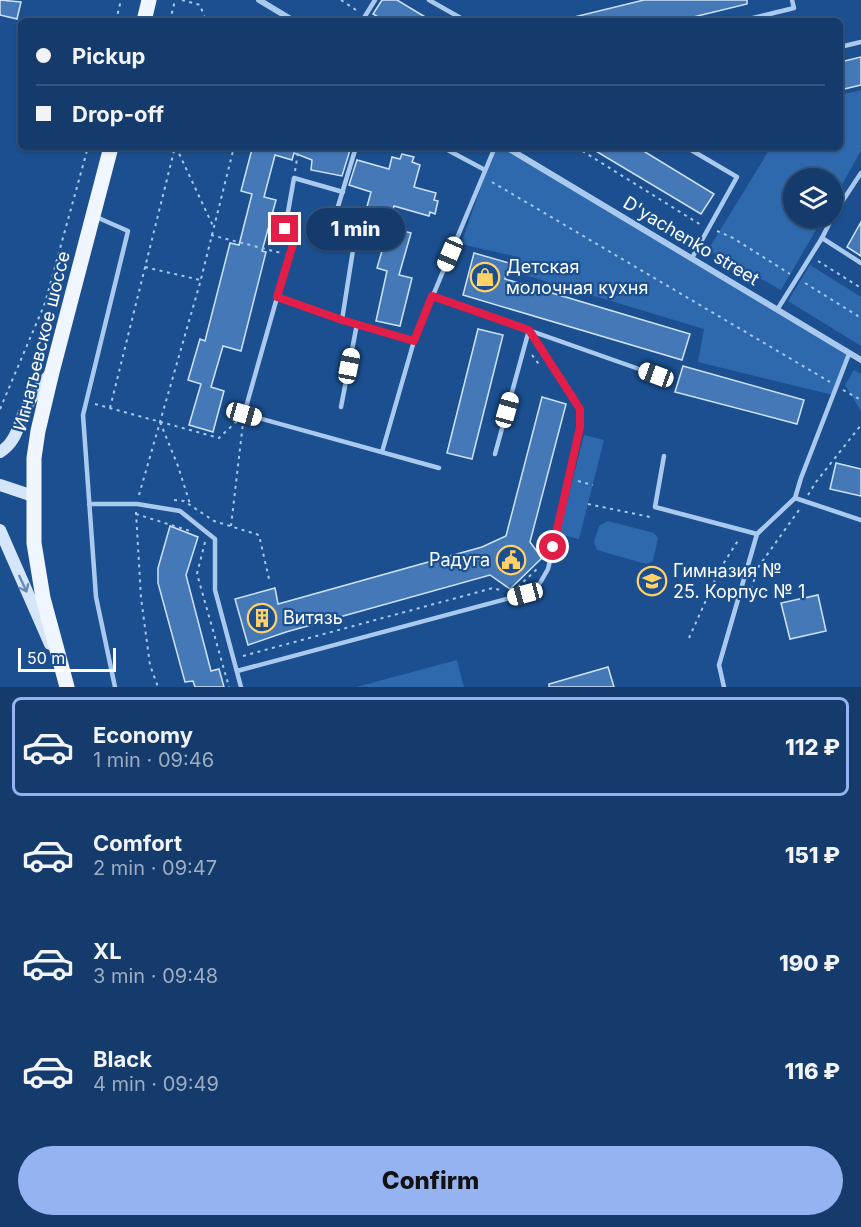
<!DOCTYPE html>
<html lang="en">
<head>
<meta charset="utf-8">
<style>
	:root { --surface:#143b6b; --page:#214673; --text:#f1f3f6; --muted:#9dadc1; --line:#33557e; --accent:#95b2f1 }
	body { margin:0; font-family:Inter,sans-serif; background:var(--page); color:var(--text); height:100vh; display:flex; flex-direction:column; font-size:22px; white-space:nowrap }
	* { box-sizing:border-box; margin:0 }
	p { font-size:20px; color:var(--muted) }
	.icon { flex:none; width:33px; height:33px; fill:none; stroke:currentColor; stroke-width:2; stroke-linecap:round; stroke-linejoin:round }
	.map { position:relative; height:687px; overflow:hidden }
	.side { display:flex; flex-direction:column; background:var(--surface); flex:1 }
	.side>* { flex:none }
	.top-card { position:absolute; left:18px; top:18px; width:825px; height:132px; border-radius:9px; box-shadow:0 2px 4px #0004,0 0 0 2px var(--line); display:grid; align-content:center; height:132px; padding:0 18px; background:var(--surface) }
	.buttons { position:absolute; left:783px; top:168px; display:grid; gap:12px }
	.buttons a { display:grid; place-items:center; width:60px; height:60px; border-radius:50%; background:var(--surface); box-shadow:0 2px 4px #0004,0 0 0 2px var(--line); font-size:30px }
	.scale { position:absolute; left:18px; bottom:15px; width:98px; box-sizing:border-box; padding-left:6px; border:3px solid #fff; border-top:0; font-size:16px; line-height:21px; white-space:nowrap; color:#fff; -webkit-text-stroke:4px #1b4f8f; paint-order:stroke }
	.end { position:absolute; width:27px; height:27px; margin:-14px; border:8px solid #e11d48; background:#fff; box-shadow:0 0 0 3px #fff }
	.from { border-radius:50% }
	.bubble { position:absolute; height:42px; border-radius:21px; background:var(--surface); box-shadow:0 2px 4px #0004,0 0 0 2px var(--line); font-size:20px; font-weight:800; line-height:42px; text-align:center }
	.car { position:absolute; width:18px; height:36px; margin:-18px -9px; border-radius:8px; box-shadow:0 0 4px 2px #0007; background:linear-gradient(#fff 24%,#345 0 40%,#fff 0 76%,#345 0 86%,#fff 0) }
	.top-card b { display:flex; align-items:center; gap:21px; height:57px; font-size:22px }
	.top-card b+b { border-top:2px solid var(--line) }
	.top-card i { width:15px; height:15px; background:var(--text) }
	ul { padding:10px 0 0; list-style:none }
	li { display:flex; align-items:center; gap:18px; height:99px; margin:0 12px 9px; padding:0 6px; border:3px solid transparent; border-radius:9px }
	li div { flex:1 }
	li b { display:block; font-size:22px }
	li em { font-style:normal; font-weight:800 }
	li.active { border-color:var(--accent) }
	li>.icon { width:54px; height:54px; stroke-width:1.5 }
	.primary-button { display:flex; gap:12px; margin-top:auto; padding:12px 18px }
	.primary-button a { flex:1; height:69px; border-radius:36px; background:var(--accent); color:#111; font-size:24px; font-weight:800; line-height:69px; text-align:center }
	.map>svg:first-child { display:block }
</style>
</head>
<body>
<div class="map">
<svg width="861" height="687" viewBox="0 0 861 687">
	<rect width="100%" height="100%" fill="#1b4f8f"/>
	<g fill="#2e69ad">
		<path d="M861 90V151L833 200 832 178H794V218H823L781 290 708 250 771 147H840V95Z"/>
		<path d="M495 147H506L849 354 833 395 698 362 704 329 515 272 518 257 461 244Z"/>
		<path d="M810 265 861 297V346L788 301Z"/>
		<path d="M854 370 861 374V411L845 385Z"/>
		<path d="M584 435 604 440 579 539 559 534Z"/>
		<path d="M608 521 654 533 658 538 653 561 646 564 597 550 594 542 599 526Z"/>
		<path d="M457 660 464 687H356Z"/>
	</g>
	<g fill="#4478b7" stroke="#cfe3fa" stroke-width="1.5">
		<path d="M0 0 21 2 17 19 0 15Z"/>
		<path d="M382 0H397L432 21H385L373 14Z"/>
		<path d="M644 0H747V4L677 21H574V17Z"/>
		<path d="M861 57V85L840 90V62Z"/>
		<path d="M256 147H351L342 176 311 170 312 160 294 153 292 160 275 155 264 197 276 200 262 251 266 252 241 351 223 346 211 387 224 391 213 432 189 425 201 384 188 380 200 339 205 341 230 243 239 245 252 194 241 191 252 149 255 150Z"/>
		<path d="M589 147H637L714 194 701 214Z"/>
		<path d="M402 154 414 157 412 162 420 165 414 187 436 193 434 200 438 201 435 214 430 212 429 216 394 206 387 232 362 225 371 192 349 185 357 160 389 169 392 157 400 159Z"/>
		<path d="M861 222V256L847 247Z"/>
		<path d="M389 227 411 233 399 275 412 278 400 326 376 321 387 271 377 268Z"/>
		<path d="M474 253 509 263 505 279 690 334 682 360 463 295Z"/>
		<path d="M478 329 503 335 472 459 447 453Z"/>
		<path d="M683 366 804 400 797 424 675 392Z"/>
		<path d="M542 397 566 404 530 542 542 558 510 589 490 575 286 632 248 645 235 599 275 588 278 604 482 547 506 536Z"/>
		<path d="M836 463 861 469V496L830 489Z"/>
		<path d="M170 526 198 537 186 575 211 671 219 669 224 687H195L193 681 185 682 158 583V568Z"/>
		<path d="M818 595 826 631 790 639 781 603Z"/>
		<path d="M608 667 614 687H549V684Z"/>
	</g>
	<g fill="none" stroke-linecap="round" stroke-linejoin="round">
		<g stroke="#a9c9ee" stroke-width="2" stroke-dasharray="3 4.5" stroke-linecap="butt">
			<path d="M182 0 200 5 206 21"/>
			<path d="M341 0 359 12"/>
			<path d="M116 21 121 0"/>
			<path d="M170 21 175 0"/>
			<path d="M176 147 213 226"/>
			<path d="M576 147 701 225"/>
			<path d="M295 171 299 147"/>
			<path d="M492 182 830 382"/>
			<path d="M717 231 733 238 790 274"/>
			<path d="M211 235 281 253"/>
			<path d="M818 261 861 288"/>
			<path d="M145 267 200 280"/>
			<path d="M805 283 861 318"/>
			<path d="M532 355 541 367"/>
			<path d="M843 390 861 400"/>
			<path d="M95 404 219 438 237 421"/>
			<path d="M110 408 175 147"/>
			<path d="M0 409 45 303 88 147"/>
			<path d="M160 422 178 466 190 504"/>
			<path d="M578 481 593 485"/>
			<path d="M139 495 200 283 234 147"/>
			<path d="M808 495 816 482 861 425"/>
			<path d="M174 500 184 501 214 521 259 535 269 579"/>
			<path d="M588 504 650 517 651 515"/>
			<path d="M136 512 141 598 150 665 158 687"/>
			<path d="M136 514 190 531"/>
			<path d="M231 526 243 423"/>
			<path d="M205 542 197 574 229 687"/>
			<path d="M518 587 538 568"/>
			<path d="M751 589 759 566 799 510"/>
			<path d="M689 638 720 569 739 539"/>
			<path d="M243 656 493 588 500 590"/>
		</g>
		<g stroke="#a9c9ee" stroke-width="4.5">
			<path d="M429 0 466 21"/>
			<path d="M362 21 375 0"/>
			<path d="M741 21 794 8 792 0"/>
			<path d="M840 47 861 42"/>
			<path d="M442 147 485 170"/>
			<path d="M686 147 737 177 692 258"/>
			<path d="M343 192 294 178 285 229 295 234 244 414 439 468"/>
			<path d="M94 216 128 231 83 415 96 597 115 687"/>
			<path d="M832 217 861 173"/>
			<path d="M822 238 861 263"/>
			<path d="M432 296 656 375"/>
			<path d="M277 297 342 320 414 341 495 147"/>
			<path d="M777 310 822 238 832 218"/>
			<path d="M342 320 353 250 343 244 333 223 356 147"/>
			<path d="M341 407 357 324"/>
			<path d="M382 452 414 341"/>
			<path d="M495 454 529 330"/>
			<path d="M664 456 655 507 757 534"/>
			<path d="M795 498 861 520"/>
			<path d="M89 504H137L180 511 215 539V590L241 687"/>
			<path d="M237 671 525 594 540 583 548 569 581 427 580 409 529 330"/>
			<path d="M724 687 719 665 757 534 795 498 801 478 849 354"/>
		</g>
		<g stroke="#a9c9ee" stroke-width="6">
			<path d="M259 0 294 21"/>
			<path d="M506 147 861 360"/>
		</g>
		<g stroke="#d6e6fa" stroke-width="12">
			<path d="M0 452C17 442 18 424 26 408 32 395 42 384 51 373"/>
			<path d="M0 485 33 496"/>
			<path d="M0 530 50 644"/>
		</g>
		<g stroke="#f0f6ff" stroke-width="15">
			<path d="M144 21 149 0"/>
			<path d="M67 687 43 598 34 543V458L38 431 52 372 111 147"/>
		</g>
	</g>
	<defs><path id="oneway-shaft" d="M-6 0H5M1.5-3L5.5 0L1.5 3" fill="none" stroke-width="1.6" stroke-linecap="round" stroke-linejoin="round" transform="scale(1.5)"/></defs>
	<use stroke="#668bba" href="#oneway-shaft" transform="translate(23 584) rotate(65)"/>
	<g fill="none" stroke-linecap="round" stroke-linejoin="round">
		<path stroke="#e11d48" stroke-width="8" d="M285 229 296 234 277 297 342 320 414 341 432 296 529 330 580 409V427L553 547"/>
	</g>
	<defs>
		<g id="shop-ring" transform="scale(1.5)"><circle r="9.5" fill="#1b4f8f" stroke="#ffd166" stroke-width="1.5"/><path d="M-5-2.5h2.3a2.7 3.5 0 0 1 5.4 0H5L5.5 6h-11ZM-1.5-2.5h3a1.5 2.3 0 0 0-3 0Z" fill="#ffd166"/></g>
		<g id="civic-ring" transform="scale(1.5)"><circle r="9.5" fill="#1b4f8f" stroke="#ffd166" stroke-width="1.5"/><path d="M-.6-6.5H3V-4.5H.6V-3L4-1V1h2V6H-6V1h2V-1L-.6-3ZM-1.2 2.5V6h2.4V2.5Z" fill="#ffd166"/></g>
		<g id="school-ring" transform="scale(1.5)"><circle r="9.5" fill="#1b4f8f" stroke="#ffd166" stroke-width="1.5"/><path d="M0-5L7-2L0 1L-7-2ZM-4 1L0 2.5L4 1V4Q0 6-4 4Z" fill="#ffd166"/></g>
		<g id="building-ring" transform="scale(1.5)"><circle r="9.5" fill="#1b4f8f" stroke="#ffd166" stroke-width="1.5"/><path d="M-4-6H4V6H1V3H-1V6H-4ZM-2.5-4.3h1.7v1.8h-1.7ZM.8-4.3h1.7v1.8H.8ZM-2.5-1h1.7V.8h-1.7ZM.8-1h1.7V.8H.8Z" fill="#ffd166"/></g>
	</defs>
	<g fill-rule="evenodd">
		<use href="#shop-ring" x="485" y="277"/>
		<use href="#civic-ring" x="511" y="560"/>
		<use href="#school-ring" x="652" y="581"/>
		<use href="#building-ring" x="262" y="618"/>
	</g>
	<g text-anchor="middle" stroke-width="4.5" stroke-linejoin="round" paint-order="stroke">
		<g font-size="18" fill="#fff" stroke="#1b4f8f">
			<text transform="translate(691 241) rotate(31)" y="6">D'yachenko street</text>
			<text transform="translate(42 341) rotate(-76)" y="6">Игнатьевское шоссе</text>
		</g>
		<g font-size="18" fill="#fff" stroke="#1b4f8f" text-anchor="start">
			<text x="506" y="273">Детская<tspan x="506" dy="21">молочная кухня</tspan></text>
			<text x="490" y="566" text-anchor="end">Радуга</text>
			<text x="673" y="577">Гимназия №<tspan x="673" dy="21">25. Корпус № 1</tspan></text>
			<text x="283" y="624">Витязь</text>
		</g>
	</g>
</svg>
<div class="buttons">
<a><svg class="icon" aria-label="layers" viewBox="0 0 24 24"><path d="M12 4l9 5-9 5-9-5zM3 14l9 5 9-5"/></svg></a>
</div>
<div class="scale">50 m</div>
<i class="end from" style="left:553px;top:547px"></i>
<i class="end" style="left:285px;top:229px"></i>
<div class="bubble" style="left:306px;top:208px;width:99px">1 min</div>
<i class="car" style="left:450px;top:254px;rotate:203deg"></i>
<i class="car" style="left:349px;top:366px;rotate:11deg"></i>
<i class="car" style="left:656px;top:375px;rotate:290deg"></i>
<i class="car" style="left:507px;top:410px;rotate:16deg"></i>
<i class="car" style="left:244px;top:414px;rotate:106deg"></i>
<i class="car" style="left:525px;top:594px;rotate:255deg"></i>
<div class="top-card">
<b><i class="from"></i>Pickup</b>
<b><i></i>Drop-off</b>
</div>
</div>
<section class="side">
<ul>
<li class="active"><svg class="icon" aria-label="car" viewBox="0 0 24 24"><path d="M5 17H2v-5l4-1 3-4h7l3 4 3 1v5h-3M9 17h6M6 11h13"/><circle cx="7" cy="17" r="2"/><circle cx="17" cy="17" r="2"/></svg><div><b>Economy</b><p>1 min · 09:46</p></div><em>112 ₽</em></li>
<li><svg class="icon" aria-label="car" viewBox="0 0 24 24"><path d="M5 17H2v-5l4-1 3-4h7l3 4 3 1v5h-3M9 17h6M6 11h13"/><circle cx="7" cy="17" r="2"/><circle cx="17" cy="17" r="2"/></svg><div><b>Comfort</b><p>2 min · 09:47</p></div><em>151 ₽</em></li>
<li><svg class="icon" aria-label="car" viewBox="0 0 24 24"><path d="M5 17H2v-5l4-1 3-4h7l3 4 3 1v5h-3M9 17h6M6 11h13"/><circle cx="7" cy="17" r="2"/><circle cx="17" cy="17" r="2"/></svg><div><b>XL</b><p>3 min · 09:48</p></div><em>190 ₽</em></li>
<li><svg class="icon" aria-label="car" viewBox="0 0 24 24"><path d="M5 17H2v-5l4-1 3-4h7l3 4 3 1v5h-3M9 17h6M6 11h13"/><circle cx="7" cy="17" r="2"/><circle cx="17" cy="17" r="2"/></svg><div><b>Black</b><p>4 min · 09:49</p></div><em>116 ₽</em></li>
</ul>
<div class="primary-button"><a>Confirm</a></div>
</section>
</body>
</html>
